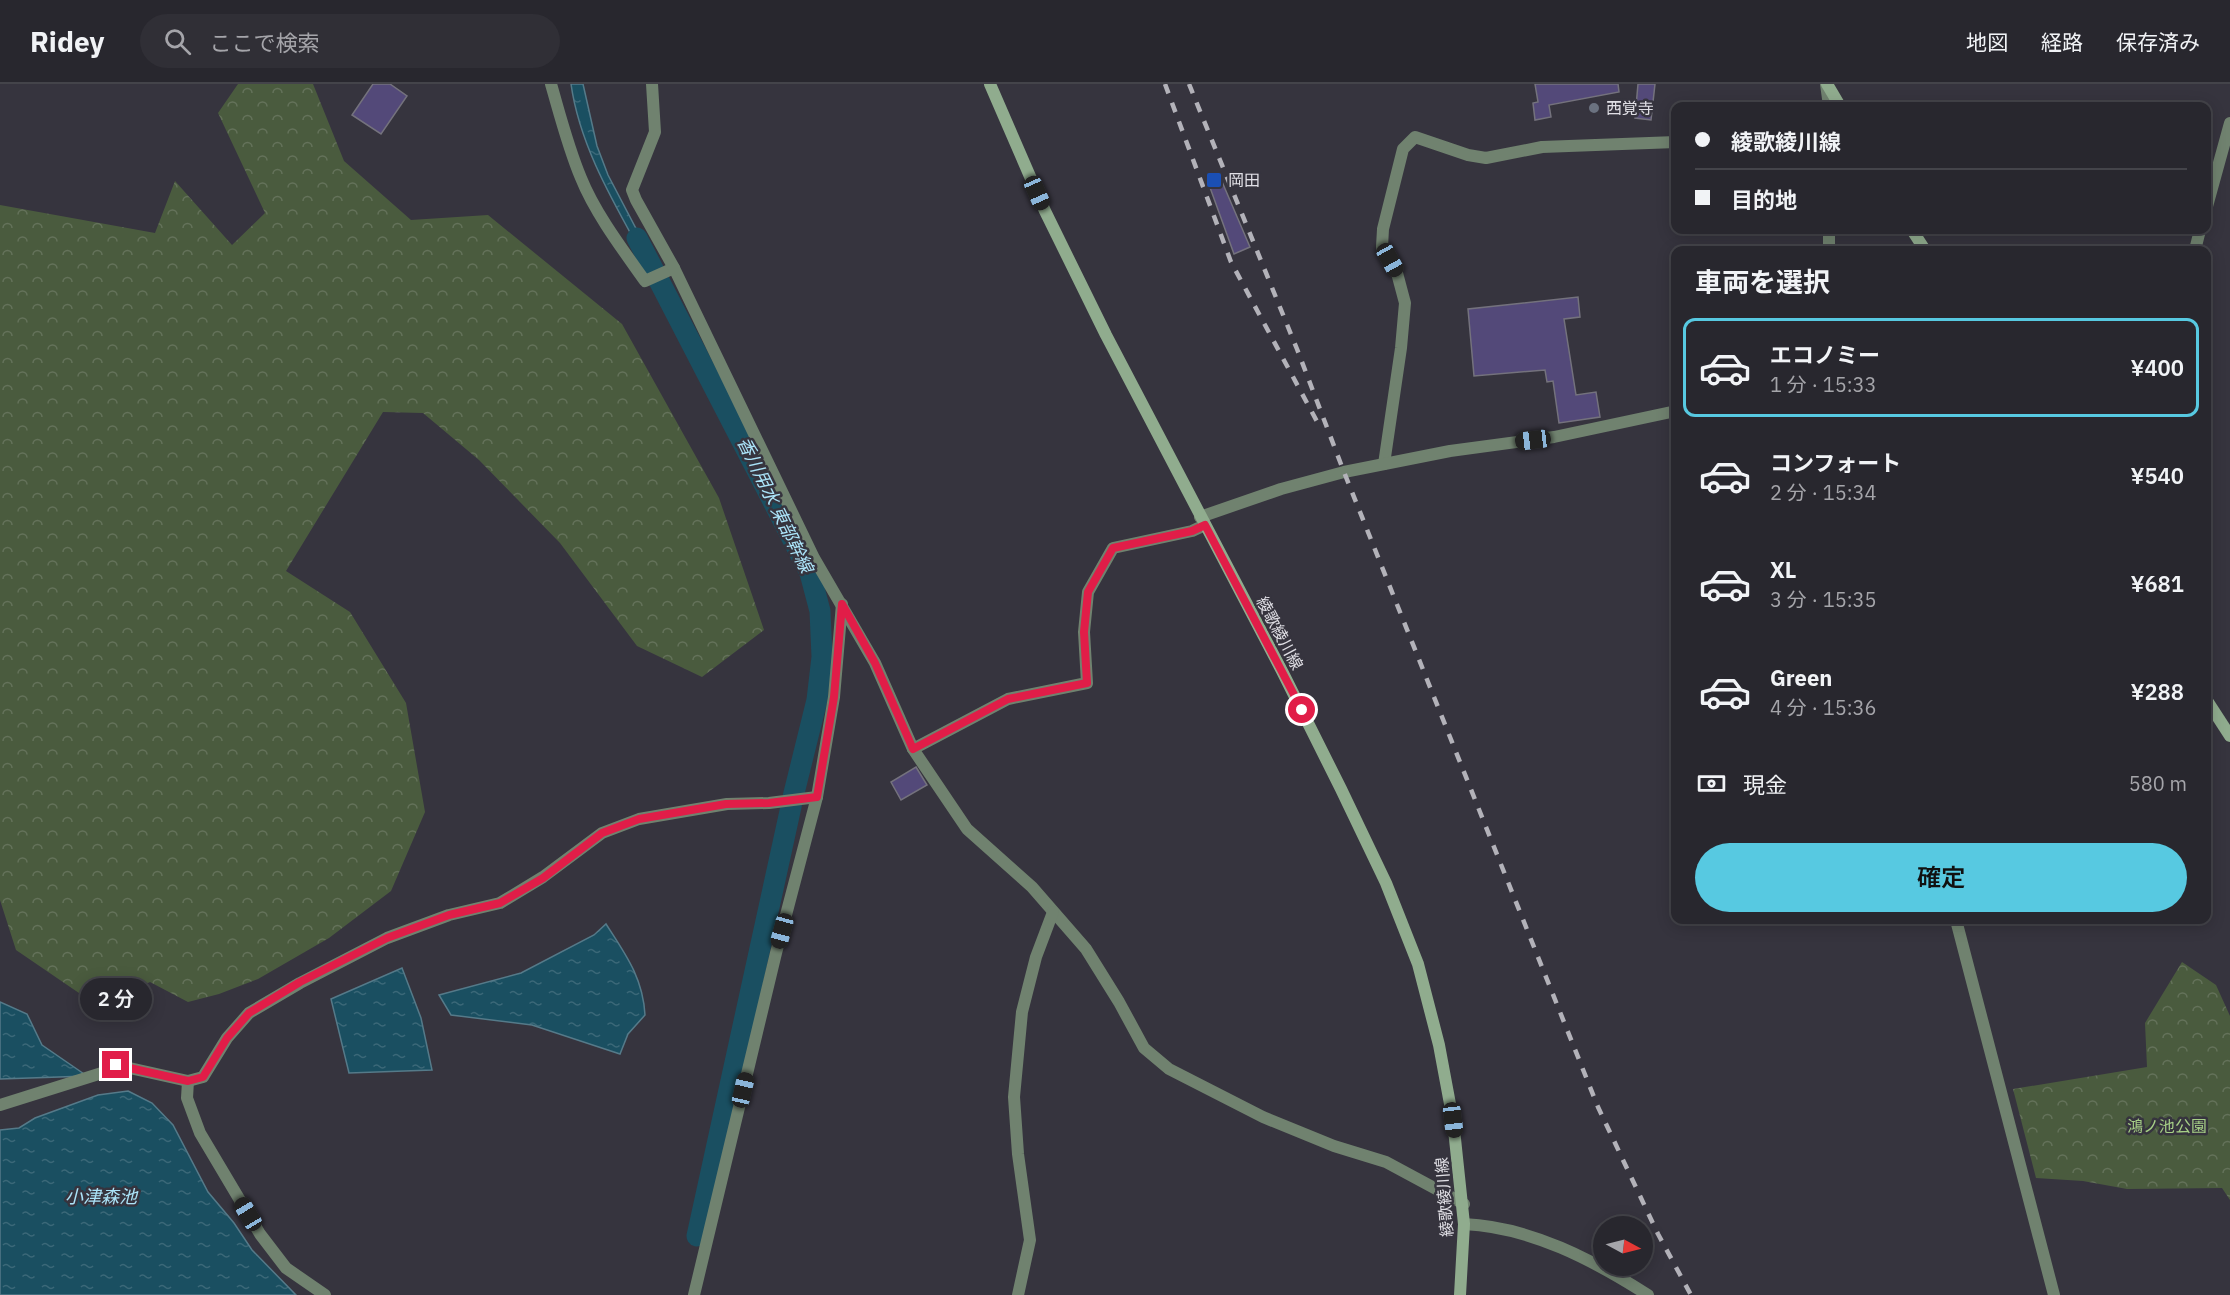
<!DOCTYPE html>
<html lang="ja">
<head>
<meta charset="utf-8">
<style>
	:root { --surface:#28272e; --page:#302f36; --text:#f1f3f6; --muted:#a5a5aa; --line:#44444a; --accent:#57c9e1 }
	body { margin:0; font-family:"IBM Plex Sans","Noto Sans JP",sans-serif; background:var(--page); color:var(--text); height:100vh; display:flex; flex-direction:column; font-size:22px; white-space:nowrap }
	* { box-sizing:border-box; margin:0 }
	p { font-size:20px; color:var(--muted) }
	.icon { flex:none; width:33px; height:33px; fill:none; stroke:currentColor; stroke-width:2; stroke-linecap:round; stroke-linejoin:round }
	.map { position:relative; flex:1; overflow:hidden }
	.details { position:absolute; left:1671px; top:162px; width:540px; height:678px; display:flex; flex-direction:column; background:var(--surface); border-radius:12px; box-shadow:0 3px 15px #0003,0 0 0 2px var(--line) }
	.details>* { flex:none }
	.guide { position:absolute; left:1671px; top:18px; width:540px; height:132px; border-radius:12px; box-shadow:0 3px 15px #0003,0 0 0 2px var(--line); display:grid; align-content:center; height:132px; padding:0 24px; background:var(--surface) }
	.needle { width:39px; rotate:97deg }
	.controls { position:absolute; left:1593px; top:1132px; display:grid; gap:12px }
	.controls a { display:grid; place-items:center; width:60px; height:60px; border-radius:50%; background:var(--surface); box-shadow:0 3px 15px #0003,0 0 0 2px var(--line); font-size:30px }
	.end { position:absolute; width:27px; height:27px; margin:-14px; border:8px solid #e11d48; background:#fff; box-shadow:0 0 0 3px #fff }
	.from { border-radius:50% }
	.bubble { position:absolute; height:42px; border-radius:21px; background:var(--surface); box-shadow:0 3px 15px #0003,0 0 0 2px var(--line); font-size:20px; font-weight:600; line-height:42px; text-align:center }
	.car { position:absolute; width:18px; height:36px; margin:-18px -9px; border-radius:8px; box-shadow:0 0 4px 2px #0007; background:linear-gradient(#222 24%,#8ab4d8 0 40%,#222 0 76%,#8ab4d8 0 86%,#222 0) }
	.guide b { display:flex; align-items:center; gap:21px; height:57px; font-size:22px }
	.guide b+b { border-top:2px solid var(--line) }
	.guide i { width:15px; height:15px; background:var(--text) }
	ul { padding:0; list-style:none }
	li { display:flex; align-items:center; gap:18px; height:99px; margin:0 12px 9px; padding:0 12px; border:3px solid transparent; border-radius:12px }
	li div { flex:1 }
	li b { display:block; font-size:22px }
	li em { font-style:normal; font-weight:600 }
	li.selected { border-color:var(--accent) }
	li>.icon { width:54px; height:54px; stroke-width:1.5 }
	h2 { padding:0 24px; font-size:27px; line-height:72px }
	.pay { display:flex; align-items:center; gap:15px; height:66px; padding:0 24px; font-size:22px }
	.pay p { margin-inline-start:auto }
	.cta { display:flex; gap:12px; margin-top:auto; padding:12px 24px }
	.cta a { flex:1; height:69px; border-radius:36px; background:var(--accent); color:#111; font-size:24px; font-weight:600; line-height:69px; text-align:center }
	header { display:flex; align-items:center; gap:36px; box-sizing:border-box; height:84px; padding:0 30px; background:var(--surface); border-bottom:2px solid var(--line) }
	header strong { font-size:28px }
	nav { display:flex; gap:33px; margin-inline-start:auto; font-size:21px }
	.search { width:420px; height:54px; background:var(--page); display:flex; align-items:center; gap:15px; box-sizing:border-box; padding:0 21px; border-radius:33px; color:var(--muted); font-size:22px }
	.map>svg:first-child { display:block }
</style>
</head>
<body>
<header>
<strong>Ridey</strong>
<div class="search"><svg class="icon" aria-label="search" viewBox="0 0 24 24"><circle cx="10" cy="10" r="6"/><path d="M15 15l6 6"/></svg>ここで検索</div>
<nav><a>地図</a><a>経路</a><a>保存済み</a></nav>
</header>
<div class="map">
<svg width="2230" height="1211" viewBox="0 0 2230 1211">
	<defs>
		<pattern id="forest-crowns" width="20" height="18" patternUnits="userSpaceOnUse" patternTransform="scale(1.5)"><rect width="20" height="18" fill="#4a5b3e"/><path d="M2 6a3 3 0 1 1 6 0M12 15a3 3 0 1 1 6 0" fill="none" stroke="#64725a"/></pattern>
		<pattern id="water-ripples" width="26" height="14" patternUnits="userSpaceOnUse" patternTransform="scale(1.5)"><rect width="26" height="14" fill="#1a4f61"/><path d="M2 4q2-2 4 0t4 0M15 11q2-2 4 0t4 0" fill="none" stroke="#3b6878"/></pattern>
	</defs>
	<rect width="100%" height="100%" fill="#36343e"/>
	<g fill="url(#forest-crowns)">
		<path d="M238 0H313L344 77 411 136 488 131 622 240 719 414 764 546 702 593 637 562 560 459 479 376 423 329 383 328 286 487 350 528 406 619 425 728 391 807 329 854 258 895 219 910 188 918 150 898 117 914V935L16 866 0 816V121L155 149 175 97 232 161 265 129 218 29Z"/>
		<path d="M2182 878 2216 901 2230 932V1116L2222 1104 2127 1105 2083 1097 2036 1094 2013 1005 2147 983 2145 939Z"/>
	</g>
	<g fill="url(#water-ripples)" stroke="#557a89" stroke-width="1.5">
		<path d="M571 0H583L597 62 608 91 653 177 648 181C617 124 580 65 571 0Z"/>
		<path d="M606 840C626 871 643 894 645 931L628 950 620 970 532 941 451 931 439 911 521 889 594 851Z"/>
		<path d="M402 884 421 934 432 986 349 989 331 915Z"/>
		<path d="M0 918 27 930 42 961 87 992 0 995Z"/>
		<path d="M128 1007 152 1019 173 1041 208 1108 234 1139 252 1166 296 1211H0V1046L19 1044 35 1034 98 1011Z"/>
	</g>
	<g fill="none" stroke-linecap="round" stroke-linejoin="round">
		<path stroke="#1a4f61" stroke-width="21" d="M637 154 810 489 820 527 822 573 817 616 794 709 697 1152"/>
	</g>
	<g fill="#534979" stroke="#74727d" stroke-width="1.5">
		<path d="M373 0H390L407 12 381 50 352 31Z"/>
		<path d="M1535 0H1618L1619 8 1549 21 1551 33 1535 36 1533 19 1538 18Z"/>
		<path d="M1638 0H1655L1651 36 1635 34Z"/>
		<path d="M1220 93 1250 163 1234 170 1208 98Z"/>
		<path d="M1578 213 1580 233 1564 235 1576 311 1596 308 1600 333 1559 339 1553 297 1547 298 1545 286 1474 292 1468 225Z"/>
		<path d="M916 683 927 701 901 716 891 698Z"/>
	</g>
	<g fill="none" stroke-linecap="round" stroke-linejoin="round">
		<g stroke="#70826f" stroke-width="12">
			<path d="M551 0C560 31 568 63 581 94 595 129 623 166 645 197L674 184"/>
			<path d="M652 0 655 48 632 106 636 116 674 184 814 474 875 579 913 665 967 745 1032 803 1086 865 1119 918 1144 964 1169 985 1263 1033 1334 1062 1386 1078 1464 1120"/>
			<path d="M1826 0 1829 22"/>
			<path d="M2206 126 2230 39"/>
			<path d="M1829 146V166"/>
			<path d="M2195 166 2200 146"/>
			<path d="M1384 380 1401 264 1405 219 1397 189 1382 163 1383 145 1403 65 1415 53 1468 71 1486 74 1542 63 1676 58"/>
			<path d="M1200 433 1281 405 1344 388 1450 367 1554 353 1676 327"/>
			<path d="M913 665 1008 615 1087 599 1084 548 1088 508 1113 464 1192 447 1205 441"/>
			<path d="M1956 836 2054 1211"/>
			<path d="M188 997 187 1014 200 1049 260 1150 286 1184 325 1211"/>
			<path d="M0 1021 105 988 116 981 188 997 203 993 227 954 249 929 300 899 387 854 449 831 500 819 543 793 602 749 639 735 727 720 769 719 817 713"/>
			<path d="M1464 1140C1531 1143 1593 1176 1648 1211"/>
			<path d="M694 1211 776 869 817 713 834 613 842 520"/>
			<path d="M1018 1211 1030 1156 1018 1070 1014 1013 1022 928 1036 873 1053 828"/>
		</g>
		<g stroke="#90ac8e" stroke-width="12">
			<path d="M990 0 1045 127 1106 251 1282 587 1341 705 1386 799 1418 880 1439 961 1453 1036 1464 1140 1460 1211"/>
			<path d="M1827 0 1840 22"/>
			<path d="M1912 146 1925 166"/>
			<path d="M2206 615 2230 652"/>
		</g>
		<g stroke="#b3b2b9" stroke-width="4.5" stroke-dasharray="10 10" stroke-linecap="butt">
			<path d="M1165 0 1231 178 1320 343"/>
			<path d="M1189 0 1297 265 1344 388 1598 1023 1658 1150 1691 1211"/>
		</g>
	</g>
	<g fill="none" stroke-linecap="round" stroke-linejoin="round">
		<path stroke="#e11d48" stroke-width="8" d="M116 981 188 997 203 993 227 954 249 929 300 898 387 854 449 831 500 819 543 794 602 749 639 735 726 720 769 719 817 713 834 613 842 520 875 579 913 665 1008 615 1087 599 1084 548 1088 508 1113 464 1192 447 1205 441 1302 626"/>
	</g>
	<circle fill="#6b7280" stroke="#36343e" stroke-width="2" cx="1594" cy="24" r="6"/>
	<rect fill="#1a4fb4" stroke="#36343e" stroke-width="2" x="1206" y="88" width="16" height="16" rx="3"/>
	<g text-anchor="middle" stroke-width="5" stroke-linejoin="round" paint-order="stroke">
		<g font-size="16" fill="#e0dfe5" stroke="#36343e" text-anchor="start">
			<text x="1606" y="30">西覚寺</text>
			<text x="1228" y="102">岡田</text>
		</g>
		<g font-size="16" fill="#e0dfe5" stroke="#36343e">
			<text transform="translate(1280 549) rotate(62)" y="6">綾歌綾川線</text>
			<text transform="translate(1444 1113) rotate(-94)" y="6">綾歌綾川線</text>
		</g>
		<g font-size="16" fill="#a6cf86" stroke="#36343e">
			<text x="2167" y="1048">鴻ノ池公園</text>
		</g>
		<g font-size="18" font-style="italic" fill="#abe3f8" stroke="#36343e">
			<text transform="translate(775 421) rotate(64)" y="6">香川用水 東部幹線</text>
			<text x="101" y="1119">小津森池</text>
		</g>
	</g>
</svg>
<div class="controls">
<a><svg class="needle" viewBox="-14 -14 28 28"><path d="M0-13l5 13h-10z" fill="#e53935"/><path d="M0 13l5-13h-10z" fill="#a5a5aa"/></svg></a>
</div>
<i class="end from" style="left:1302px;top:626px"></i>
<i class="end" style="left:116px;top:981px"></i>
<div class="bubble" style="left:80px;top:894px;width:72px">2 分</div>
<i class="car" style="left:1037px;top:109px;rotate:156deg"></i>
<i class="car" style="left:1390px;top:176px;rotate:151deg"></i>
<i class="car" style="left:1533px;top:356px;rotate:263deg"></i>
<i class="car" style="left:782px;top:847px;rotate:195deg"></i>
<i class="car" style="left:743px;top:1006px;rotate:13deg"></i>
<i class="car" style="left:1453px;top:1036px;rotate:173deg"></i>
<i class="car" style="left:248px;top:1130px;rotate:329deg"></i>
<div class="guide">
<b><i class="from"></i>綾歌綾川線</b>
<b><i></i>目的地</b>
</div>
<section class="details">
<h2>車両を選択</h2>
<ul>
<li class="selected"><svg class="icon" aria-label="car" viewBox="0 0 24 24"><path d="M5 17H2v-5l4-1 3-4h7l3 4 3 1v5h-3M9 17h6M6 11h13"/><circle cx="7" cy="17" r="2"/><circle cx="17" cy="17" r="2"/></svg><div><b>エコノミー</b><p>1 分 · 15:33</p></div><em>¥400</em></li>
<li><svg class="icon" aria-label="car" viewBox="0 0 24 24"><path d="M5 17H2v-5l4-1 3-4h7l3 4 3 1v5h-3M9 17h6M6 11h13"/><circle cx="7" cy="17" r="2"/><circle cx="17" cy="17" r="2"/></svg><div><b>コンフォート</b><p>2 分 · 15:34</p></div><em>¥540</em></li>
<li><svg class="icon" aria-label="car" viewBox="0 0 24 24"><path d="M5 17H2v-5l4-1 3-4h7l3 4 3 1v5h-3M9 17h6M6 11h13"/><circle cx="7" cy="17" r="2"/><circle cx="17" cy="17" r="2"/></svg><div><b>XL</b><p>3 分 · 15:35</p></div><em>¥681</em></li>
<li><svg class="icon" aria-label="car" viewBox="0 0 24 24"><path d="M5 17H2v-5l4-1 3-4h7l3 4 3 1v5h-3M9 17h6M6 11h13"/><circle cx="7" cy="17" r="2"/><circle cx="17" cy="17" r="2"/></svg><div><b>Green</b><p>4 分 · 15:36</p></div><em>¥288</em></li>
</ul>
<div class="pay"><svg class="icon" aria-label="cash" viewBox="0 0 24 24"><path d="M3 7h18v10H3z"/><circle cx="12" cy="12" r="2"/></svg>現金<p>580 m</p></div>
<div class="cta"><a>確定</a></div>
</section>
</div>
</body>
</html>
